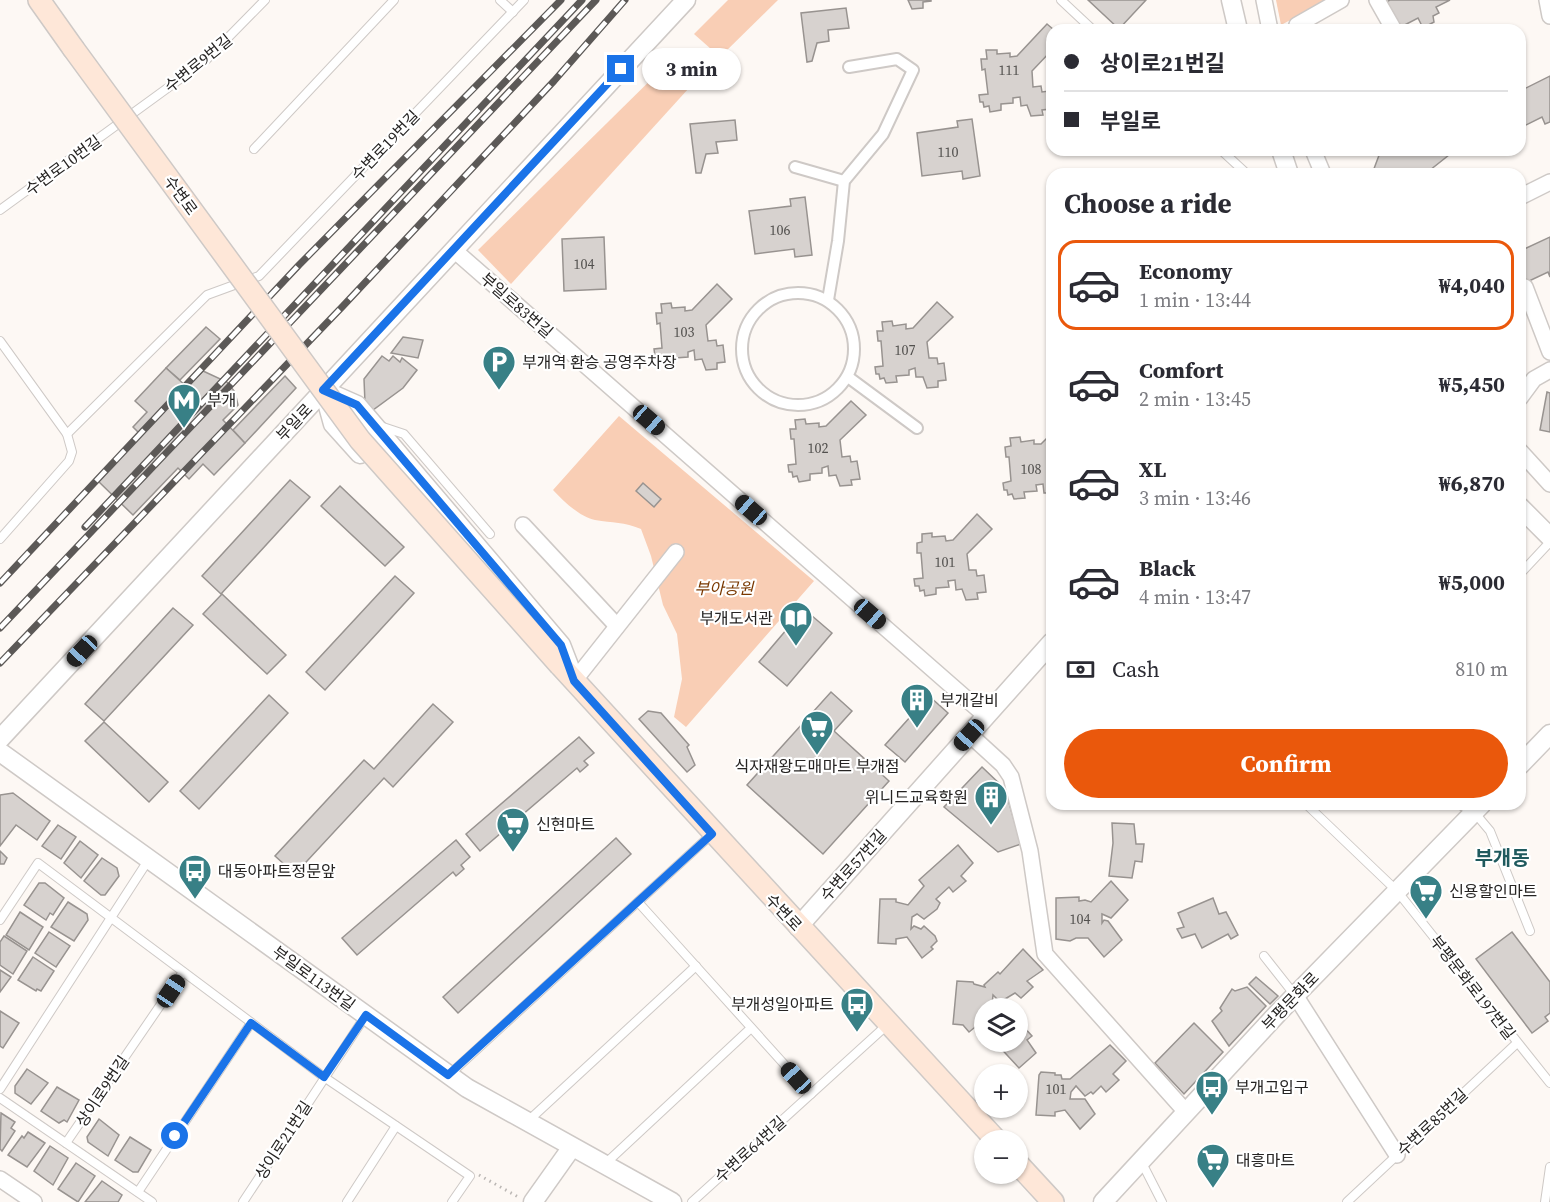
<!DOCTYPE html>
<html lang="en">
<head>
<meta charset="utf-8">
<style>
	:root { --surface:#fff; --page:#f7f7f7; --text:#2b2b33; --muted:#7c7c81; --line:#e1e1e2; --accent:#ea580c }
	body { margin:0; font-family:"Source Serif 4","Noto Sans KR",serif; background:var(--page); color:var(--text); height:100vh; display:flex; flex-direction:column; font-size:22px; white-space:nowrap }
	* { box-sizing:border-box; margin:0 }
	p { font-size:20px; color:var(--muted) }
	.icon { flex:none; width:33px; height:33px; fill:none; stroke:currentColor; stroke-width:2; stroke-linecap:round; stroke-linejoin:round }
	.map { position:relative; flex:1; overflow:hidden }
	.panel { position:absolute; left:1046px; top:168px; width:480px; height:642px; display:flex; flex-direction:column; background:var(--surface); border-radius:18px; box-shadow:0 2px 4px #0004 }
	.panel>* { flex:none }
	.top-card { position:absolute; left:1046px; top:24px; width:480px; height:132px; border-radius:18px; box-shadow:0 2px 4px #0004; display:grid; align-content:center; height:132px; padding:0 18px; background:var(--surface) }
	.buttons { position:absolute; left:974px; top:998px; display:grid; gap:12px }
	.buttons a { display:grid; place-items:center; width:54px; height:54px; border-radius:50%; background:var(--surface); box-shadow:0 2px 4px #0004; font-size:30px }
	.end { position:absolute; width:27px; height:27px; margin:-14px; border:8px solid #1a73e8; background:#fff; box-shadow:0 0 0 3px #fff }
	.from { border-radius:50% }
	.bubble { position:absolute; height:42px; border-radius:21px; background:var(--surface); box-shadow:0 2px 4px #0004; font-size:20px; font-weight:700; line-height:42px; text-align:center }
	.car { position:absolute; width:18px; height:36px; margin:-18px -9px; border-radius:8px; box-shadow:0 0 4px 2px #0007; background:linear-gradient(#222 24%,#8ab4d8 0 40%,#222 0 76%,#8ab4d8 0 86%,#222 0) }
	.top-card b { display:flex; align-items:center; gap:21px; height:57px; font-size:22px }
	.top-card b+b { border-top:2px solid var(--line) }
	.top-card i { width:15px; height:15px; background:var(--text) }
	ul { padding:0; list-style:none }
	li { display:flex; align-items:center; gap:18px; height:90px; margin:0 12px 9px; padding:0 6px; border:3px solid transparent; border-radius:18px }
	li div { flex:1 }
	li b { display:block; font-size:22px }
	li em { font-style:normal; font-weight:700 }
	li.current { border-color:var(--accent) }
	li>.icon { width:54px; height:54px; stroke-width:1.5 }
	h2 { padding:0 18px; font-size:27px; line-height:72px }
	.pay { display:flex; align-items:center; gap:15px; height:66px; padding:0 18px; font-size:22px }
	.pay p { margin-inline-start:auto }
	.button { display:flex; gap:12px; margin-top:auto; padding:12px 18px }
	.button a { flex:1; height:69px; border-radius:36px; background:var(--accent); color:#fff; font-size:24px; font-weight:700; line-height:69px; text-align:center }
	.map>svg:first-child { display:block }
</style>
</head>
<body>
<div class="map">
<svg width="1550" height="1202" viewBox="0 0 1550 1202">
	<rect width="100%" height="100%" fill="#fdf8f4"/>
	<g fill="#f9ceb5">
		<path d="M728 0H778L720 57 694 34Z"/>
		<path d="M1276 0H1328L1281 25Z"/>
		<path d="M676 55 699 77 511 284 478 250Z"/>
		<path d="M619 416 814 581 686 727 674 717 682 679 677 634 663 605 651 556 641 529C624 522 613 523 595 520 580 517 563 501 553 490Z"/>
	</g>
	<g fill="#d7d2cf" stroke="#989390" stroke-width="1.5">
		<path d="M908 0H931V1L923 2V8L912 9Z"/>
		<path d="M1088 0H1146L1119 29Z"/>
		<path d="M1390 0H1450L1436 7 1439 13 1433 16 1434 22 1423 28 1418 18 1397 29 1384 3Z"/>
		<path d="M846 8 849 28 828 30 829 41 817 43 812 61 807 62 801 13Z"/>
		<path d="M1047 24 1054 30H1052V50L1032 71 1033 87 1041 86 1042 92 1049 91 1051 109 1042 110 1043 115 1031 116 1027 105 1021 106 1020 97 1013 98V103L1001 104V110L990 112 989 106 984 107 983 102H980L979 95 988 94 985 69 982 70 981 59H987L986 50H997V54L1010 53V57L1017 56Z"/>
		<path d="M1550 76V122L1545 124 1542 117 1520 128V91Z"/>
		<path d="M972 119 980 176 963 179 962 171 922 176 917 133 958 127 957 121Z"/>
		<path d="M735 120 737 140 716 142 718 153 706 154 701 173H696L690 124Z"/>
		<path d="M1381 150H1453L1454 151 1425 174H1372Z"/>
		<path d="M805 197 812 255 795 257 794 249 755 254 749 211 791 206 790 199Z"/>
		<path d="M604 237 606 289 564 291 562 239Z"/>
		<path d="M1550 237V277L1548 272 1527 282 1520 266V251Z"/>
		<path d="M717 284 732 299 706 325 708 341 716 340 717 346 723 345 725 362 717 363V369L706 370 702 359 695 360 694 350 688 352V357L675 358V364L665 366 664 360 659 361 658 356H655L654 349 662 348 660 323 657 324 656 313H662L661 304 671 303 672 308 685 307V311L692 310Z"/>
		<path d="M937 302 953 317 927 342 929 358H937L938 364 944 363 946 380 938 381V387L927 388 923 377H916L915 368 909 370V375L896 376 897 382 886 383 884 378 880 379 879 374H876L875 367 883 366 881 341H878L877 331H883L882 322 892 321 893 326 906 324V329L913 328Z"/>
		<path d="M206 327 220 339 180 380 166 368Z"/>
		<path d="M403 337 423 340 418 358 391 353Z"/>
		<path d="M382 356 389 361 393 356 400 362 402 358 417 370 403 388 373 410 365 403 364 379Z"/>
		<path d="M166 368 187 387 203 371 227 382 235 392 238 405 223 420 245 443 214 475 203 464 189 479 178 468 133 515 98 481 141 435 133 427 147 412 135 401Z"/>
		<path d="M285 376 296 388 245 443 233 430Z"/>
		<path d="M1547 392 1550 393V432L1540 430Z"/>
		<path d="M851 401 866 415 840 440 842 457 850 456 851 462 857 461 860 479 851 480 852 485 840 486 836 475 829 476 828 466 822 468V473L810 474V480L799 482 797 476 793 477 792 472H789L788 465 796 464 794 439H791L790 429H796L795 420 805 419 806 424 819 423V427L826 426Z"/>
		<path d="M1052 433V500L1051 493H1044L1043 484 1036 485 1037 491 1024 492 1025 498 1014 499 1012 494 1008 495 1007 490H1004L1003 483 1011 481 1009 457H1006L1005 447 1011 446 1010 438 1020 437 1021 442 1034 440V444H1041Z"/>
		<path d="M290 480 310 497 221 594 202 576Z"/>
		<path d="M643 483 661 499 654 507 636 491Z"/>
		<path d="M340 486 404 547 385 566 321 506Z"/>
		<path d="M977 514 992 529 967 554 969 570H976L977 576 984 575 986 592 977 593 978 599 966 600 962 589 956 590 955 580 948 581 949 587 936 588V594L925 596 924 590 920 591 919 586H915L914 579 923 578 921 553H917V543L922 542V534L932 533V537L945 536 946 541 953 540Z"/>
		<path d="M395 576 414 593 325 690 306 672Z"/>
		<path d="M222 594 286 655 267 674 203 614Z"/>
		<path d="M173 608 193 625 104 721 85 704Z"/>
		<path d="M804 609 832 633 787 686 759 662Z"/>
		<path d="M831 692 852 711 834 731 889 781 823 854 747 785Z"/>
		<path d="M269 695 288 713 199 809 180 791Z"/>
		<path d="M929 696 948 713 905 762 885 745Z"/>
		<path d="M433 704 453 722 393 787 384 778 295 874 275 856 364 760 374 769Z"/>
		<path d="M648 711 661 713 689 745 687 747 695 765 687 772 639 719Z"/>
		<path d="M104 722 168 782 149 802 85 741Z"/>
		<path d="M579 737 594 753 584 761 588 765 580 772 577 768 480 851 466 834Z"/>
		<path d="M982 767 1005 789 1021 844 998 852 944 807Z"/>
		<path d="M13 793 50 821 37 840 16 825 0 846V795Z"/>
		<path d="M1112 823 1134 824 1136 844H1144L1142 862 1135 861 1132 878 1109 876 1113 843Z"/>
		<path d="M58 825 76 837 61 859 42 846Z"/>
		<path d="M616 838 631 854 458 1013 443 997Z"/>
		<path d="M456 840 470 857 461 865 464 869 456 876 453 872 357 955 342 938Z"/>
		<path d="M80 841 98 855 81 878 64 863Z"/>
		<path d="M958 845 973 863 961 876 966 881 953 892 949 887 936 899 940 903 937 909 924 919 917 914 912 917 911 929 914 926 921 929 924 926 935 936 937 941 931 947 933 949 922 958 907 937 896 939V944L878 943 880 899H896V902L908 905 924 886 919 880Z"/>
		<path d="M0 851 7 858 4 864H0Z"/>
		<path d="M102 858 117 868 119 876 105 895H101L84 881Z"/>
		<path d="M1111 881 1128 900 1111 918 1102 914V923L1104 920 1108 921 1122 940 1104 957 1088 938H1076L1070 941 1056 939V898L1079 897V901L1085 900 1091 902Z"/>
		<path d="M39 883H45L64 898 53 915 50 913 46 920 24 905Z"/>
		<path d="M1213 898 1219 914 1226 912 1238 935 1231 939 1228 934 1202 948 1195 934 1182 938 1177 929 1184 927 1178 913Z"/>
		<path d="M68 902 87 914 88 920 74 941 51 927Z"/>
		<path d="M20 912 43 927 29 950 6 935Z"/>
		<path d="M49 932 70 946 56 967 35 953Z"/>
		<path d="M1512 932 1550 982V1013L1545 1017 1548 1021 1532 1033 1476 959Z"/>
		<path d="M4 936 27 951 13 974 0 965V942Z"/>
		<path d="M1023 949 1043 970 1027 981 1033 987 1021 998 1015 993 1000 1002 993 995 992 1005 984 1008V1031L982 1020H979V1024L969 1032 963 1025 953 1024 957 981 973 982 974 984 985 987 984 985 998 972 1000 974Z"/>
		<path d="M33 957 54 971 41 991 37 989 36 991 18 980Z"/>
		<path d="M0 970 11 977 0 992Z"/>
		<path d="M1256 977 1278 996 1270 1004 1249 984Z"/>
		<path d="M1247 987 1266 1006 1229 1046 1212 1021 1222 1011 1220 1008 1232 989 1235 991Z"/>
		<path d="M0 1011 19 1023 3 1048 0 1046Z"/>
		<path d="M1194 1023 1223 1052 1184 1094 1155 1063Z"/>
		<path d="M1021 1024 1032 1036 1027 1040 1036 1053 1019 1068 994 1041H1017V1027Z"/>
		<path d="M1110 1045 1126 1061 1113 1074 1119 1080 1106 1092 1101 1086 1093 1094 1091 1092 1085 1096 1076 1086 1071 1092 1070 1099H1085L1095 1114 1080 1129 1065 1110 1055 1112V1116L1036 1115 1039 1075 1041 1072 1055 1073V1075H1061L1062 1079H1070Z"/>
		<path d="M27 1069 48 1083 31 1104 15 1093V1086Z"/>
		<path d="M57 1087 79 1100 67 1122 64 1120 59 1123 41 1111Z"/>
		<path d="M1 1113 15 1122 11 1128 15 1131 2 1151 0 1149Z"/>
		<path d="M99 1119 119 1135 108 1156 88 1142 87 1137Z"/>
		<path d="M28 1132 45 1143 27 1167 8 1155 22 1136 24 1138Z"/>
		<path d="M130 1137 151 1150 138 1172H133L115 1160Z"/>
		<path d="M50 1146 68 1158 53 1185 34 1171Z"/>
		<path d="M76 1163 95 1176 78 1202 58 1189Z"/>
		<path d="M102 1181 122 1195 118 1202H85Z"/>
	</g>
	<g fill="none" stroke-linecap="round" stroke-linejoin="round">
		<g stroke="#cec9c6" stroke-width="10">
			<g id="service">
				<path d="M500 0 513 12"/>
				<path d="M1061 0 1093 30"/>
				<path d="M254 149 394 0"/>
				<path d="M1221 150 1247 174"/>
				<path d="M0 210 206 60 265 0"/>
				<path d="M0 341 67 434 72 452 69 461 0 539"/>
				<path d="M380 426 404 434 490 534"/>
				<path d="M67 434 207 295 259 276 524 0"/>
				<path d="M1520 574 1550 542"/>
				<path d="M1306 804 1397 891 1550 1083"/>
				<path d="M1458 804 1474 812 1490 831 1530 931"/>
				<path d="M638 902 811 1094"/>
				<path d="M0 920 38 863 324 1077 470 1176 452 1202"/>
				<path d="M1264 956 1294 994"/>
				<path d="M450 1074 712 834"/>
				<path d="M0 1089 149 859"/>
				<path d="M0 1098 152 1202"/>
				<path d="M527 1122 696 966"/>
				<path d="M66 1143 183 972"/>
				<path d="M1141 1161 1162 1202"/>
				<path d="M605 1164 751 1028"/>
				<path d="M138 1192 251 1023"/>
				<path d="M243 1202 366 1015"/>
				<path d="M347 1202 396 1126"/>
				<path d="M692 1202 887 1025"/>
				<path d="M1347 1202 1517 1043"/>
				<path d="M1545 1202 1550 1167"/>
			</g>
		</g>
		<g stroke="#cec9c6" stroke-width="14">
			<g id="pedestrian">
				<path d="M795 167 844 181"/>
				<circle cx="798" cy="349" r="56"/>
				<path d="M828 300 838 241 844 181 883 134 913 70 897 59 849 67"/>
				<path d="M848 377 917 428"/>
			</g>
		</g>
		<g stroke="#cec9c6" stroke-width="18">
			<g id="minor">
				<path d="M1264 0 1270 30"/>
				<path d="M1377 0 1394 30"/>
				<path d="M1547 0 1550 16"/>
				<path d="M1297 30V25L1341 0"/>
				<path d="M1313 150 1323 174"/>
				<path d="M1520 197 1550 182"/>
				<path d="M454 250 986 716"/>
				<path d="M1525 287 1550 352"/>
				<path d="M1520 398 1534 379 1550 370"/>
				<path d="M1520 451 1550 484"/>
				<path d="M523 525 617 626"/>
				<path d="M574 681 676 552"/>
				<path d="M969 734 1003 765 1011 777 1030 851 1045 954 1186 1112"/>
				<path d="M1295 995 1397 1155"/>
				<path d="M0 1179 34 1202"/>
			</g>
		</g>
		<g stroke="#cec9c6" stroke-width="21">
			<g id="tertiary">
				<path d="M1231 0 1238 30"/>
				<path d="M1281 150 1289 174"/>
				<path d="M323 390 357 405 561 645 573 676"/>
				<path d="M325 395 333 424 360 454"/>
				<path d="M1520 507 1550 537"/>
				<path d="M0 739 686 0"/>
				<path d="M0 752 467 1088 672 1202"/>
				<path d="M1520 765 1550 734"/>
				<path d="M798 927 1052 642"/>
				<path d="M533 1202 572 1147"/>
				<path d="M1103 1202 1278 1013 1482 804"/>
			</g>
		</g>
		<g stroke="#cec9c6" stroke-width="24">
			<g id="secondary">
				<path d="M39 0 73 48"/>
				<path d="M560 665 996 1140"/>
				<path d="M1017 1163 1053 1202"/>
			</g>
		</g>
		<path stroke="#bbb7b4" stroke-width="3" stroke-dasharray="1.5 4.5" stroke-linecap="butt" d="M479 1175 520 1198"/>
		<use href="#service" stroke="#fff" stroke-width="8"/>
		<use href="#pedestrian" stroke="#fff" stroke-width="10"/>
		<use href="#minor" stroke="#fff" stroke-width="15"/>
		<use href="#tertiary" stroke="#fff" stroke-width="18"/>
		<use href="#secondary" stroke="#fee7d8" stroke-width="21"/>
		<g stroke="#5c5957" stroke-width="7">
			<g id="rail">
				<path d="M85 527 582 0"/>
				<path d="M0 583 299 265 561 0"/>
				<path d="M0 628 596 0"/>
				<path d="M0 663 343 306 554 81 625 0"/>
			</g>
		</g>
		<use href="#rail" stroke="#fff" stroke-width="4.5" stroke-dasharray="14" stroke-linecap="butt"/>
		<g stroke="#cec9c6" stroke-width="24" stroke-linecap="butt">
			<path id="secondary-bridge" d="M73 48 360 440 560 665"/>
		</g>
		<use href="#secondary-bridge" stroke="#fee7d8" stroke-width="21"/>
	</g>
	<g fill="none" stroke-linecap="round" stroke-linejoin="round">
		<path stroke="#1a73e8" stroke-width="8" d="M175 1136 251 1023 324 1077 366 1015 448 1075 712 834 574 681 561 645 357 405 323 390 621 69"/>
	</g>
	<defs>
		<g id="parking-pin" transform="scale(1.725)"><path d="M0 17L-7.5 6A9.5 9.5 0 1 1 7.5 6Z" fill="#388086" stroke="#fff"/><path d="M-3.5-5.5H1a3.5 3.5 0 0 1 0 7H-1V5.5H-3.5ZM-1-3.4V-.6H.8a1.4 1.4 0 0 0 0-2.8Z" fill="#fff"/></g>
		<g id="metro-pin" transform="scale(1.725)"><path d="M0 17L-7.5 6A9.5 9.5 0 1 1 7.5 6Z" fill="#388086" stroke="#fff"/><path d="M-5.5 5V-5H-3L0 0L3-5H5.5V5H3V-.5L0 4L-3-.5V5Z" fill="#fff"/></g>
		<g id="library-pin" transform="scale(1.725)"><path d="M0 17L-7.5 6A9.5 9.5 0 1 1 7.5 6Z" fill="#388086" stroke="#fff"/><path d="M-6-4Q-3-5.5-.7-3.5V5Q-3 3-6 4ZM6-4Q3-5.5 .7-3.5V5Q3 3 6 4Z" fill="#fff"/></g>
		<g id="building-pin" transform="scale(1.725)"><path d="M0 17L-7.5 6A9.5 9.5 0 1 1 7.5 6Z" fill="#388086" stroke="#fff"/><path d="M-4-6H4V6H1V3H-1V6H-4ZM-2.5-4.3h1.7v1.8h-1.7ZM.8-4.3h1.7v1.8H.8ZM-2.5-1h1.7V.8h-1.7ZM.8-1h1.7V.8H.8Z" fill="#fff"/></g>
		<g id="supermarket-pin" transform="scale(1.725)"><path d="M0 17L-7.5 6A9.5 9.5 0 1 1 7.5 6Z" fill="#388086" stroke="#fff"/><path d="M-6-5.5h2.5l.6 2H6L4.5 2H-2.5L-4.4-4H-6ZM-1.5 3.2a1.3 1.3 0 1 0 .1 0ZM3 3.2a1.3 1.3 0 1 0 .1 0Z" fill="#fff"/></g>
		<g id="bus-pin" transform="scale(1.725)"><path d="M0 17L-7.5 6A9.5 9.5 0 1 1 7.5 6Z" fill="#388086" stroke="#fff"/><path d="M-5-6H5V4H4V6H2V4H-2V6H-4V4H-5ZM-3.5-4V0h7V-4ZM-3.5 1.2v1.5H-2V1.2ZM2 1.2v1.5H3.5V1.2Z" fill="#fff"/></g>
	</defs>
	<g fill-rule="evenodd">
		<use href="#parking-pin" x="499" y="362"/>
		<use href="#metro-pin" x="184" y="400"/>
		<use href="#library-pin" x="796" y="618"/>
		<use href="#building-pin" x="917" y="700"/>
		<use href="#supermarket-pin" x="817" y="727"/>
		<use href="#building-pin" x="991" y="797"/>
		<use href="#supermarket-pin" x="513" y="824"/>
		<use href="#bus-pin" x="195" y="871"/>
		<use href="#supermarket-pin" x="1426" y="891"/>
		<use href="#bus-pin" x="857" y="1004"/>
		<use href="#bus-pin" x="1212" y="1087"/>
		<use href="#supermarket-pin" x="1213" y="1160"/>
	</g>
	<g text-anchor="middle" stroke-width="4.5" stroke-linejoin="round" paint-order="stroke">
		<g font-size="14" fill="#52504e">
			<text x="1009" y="75">111</text>
			<text x="948" y="157">110</text>
			<text x="780" y="235">106</text>
			<text x="584" y="269">104</text>
			<text x="684" y="337">103</text>
			<text x="905" y="355">107</text>
			<text x="818" y="453">102</text>
			<text x="1031" y="474">108</text>
			<text x="945" y="567">101</text>
			<text x="1080" y="924">104</text>
			<text x="1056" y="1094">101</text>
		</g>
		<g font-size="16" fill="#262423" stroke="#fff">
			<text transform="translate(198 63) rotate(-39)" y="6">수변로9번길</text>
			<text transform="translate(385 145) rotate(-46)" y="6">수변로19번길</text>
			<text transform="translate(63 165) rotate(-36)" y="6">수변로10번길</text>
			<text transform="translate(181 195) rotate(54)" y="6">수변로</text>
			<text transform="translate(517 305) rotate(41)" y="6">부일로83번길</text>
			<text transform="translate(294 422) rotate(-47)" y="6">부일로</text>
			<text transform="translate(853 865) rotate(-48)" y="6">수변로57번길</text>
			<text transform="translate(784 912) rotate(47)" y="6">수변로</text>
			<text transform="translate(314 978) rotate(36)" y="6">부일로113번길</text>
			<text transform="translate(1473 987) rotate(52)" y="6">부평문화로197번길</text>
			<text transform="translate(1290 1001) rotate(-46)" y="6">부평문화로</text>
			<text transform="translate(102 1091) rotate(-56)" y="6">상이로9번길</text>
			<text transform="translate(1432 1122) rotate(-43)" y="6">수변로85번길</text>
			<text transform="translate(283 1140) rotate(-57)" y="6">상이로21번길</text>
			<text transform="translate(750 1149) rotate(-42)" y="6">수변로64번길</text>
		</g>
		<g font-size="16" fill="#262423" stroke="#fff" text-anchor="start">
			<text x="522" y="368">부개역 환승 공영주차장</text>
			<text x="207" y="406">부개</text>
			<text x="773" y="624" text-anchor="end">부개도서관</text>
			<text x="940" y="706">부개갈비</text>
			<text x="817" y="772" text-anchor="middle">식자재왕도매마트 부개점</text>
			<text x="968" y="803" text-anchor="end">위니드교육학원</text>
			<text x="536" y="830">신현마트</text>
			<text x="218" y="877">대동아파트정문앞</text>
			<text x="1449" y="897">신용할인마트</text>
			<text x="834" y="1010" text-anchor="end">부개성일아파트</text>
			<text x="1235" y="1093">부개고입구</text>
			<text x="1236" y="1166">대흥마트</text>
		</g>
		<g font-size="16" font-style="italic" fill="#7a3800" stroke="#fff">
			<text x="724" y="594">부아공원</text>
		</g>
		<g font-size="20" font-weight="bold" fill="#1f5a5e" stroke="#fff">
			<text x="1502" y="865">부개동</text>
		</g>
	</g>
</svg>
<div class="buttons">
<a><svg class="icon" aria-label="layers" viewBox="0 0 24 24"><path d="M12 4l9 5-9 5-9-5zM3 14l9 5 9-5"/></svg></a>
<a>+</a>
<a>−</a>
</div>
<i class="end from" style="left:175px;top:1136px"></i>
<i class="end" style="left:621px;top:69px"></i>
<div class="bubble" style="left:642px;top:48px;width:99px">3 min</div>
<i class="car" style="left:649px;top:420px;rotate:131deg"></i>
<i class="car" style="left:751px;top:510px;rotate:311deg"></i>
<i class="car" style="left:870px;top:614px;rotate:131deg"></i>
<i class="car" style="left:82px;top:651px;rotate:223deg"></i>
<i class="car" style="left:969px;top:735px;rotate:222deg"></i>
<i class="car" style="left:171px;top:991px;rotate:34deg"></i>
<i class="car" style="left:796px;top:1078px;rotate:318deg"></i>
<div class="top-card">
<b><i class="from"></i>상이로21번길</b>
<b><i></i>부일로</b>
</div>
<section class="panel">
<h2>Choose a ride</h2>
<ul>
<li class="current"><svg class="icon" aria-label="car" viewBox="0 0 24 24"><path d="M5 17H2v-5l4-1 3-4h7l3 4 3 1v5h-3M9 17h6M6 11h13"/><circle cx="7" cy="17" r="2"/><circle cx="17" cy="17" r="2"/></svg><div><b>Economy</b><p>1 min · 13:44</p></div><em>₩4,040</em></li>
<li><svg class="icon" aria-label="car" viewBox="0 0 24 24"><path d="M5 17H2v-5l4-1 3-4h7l3 4 3 1v5h-3M9 17h6M6 11h13"/><circle cx="7" cy="17" r="2"/><circle cx="17" cy="17" r="2"/></svg><div><b>Comfort</b><p>2 min · 13:45</p></div><em>₩5,450</em></li>
<li><svg class="icon" aria-label="car" viewBox="0 0 24 24"><path d="M5 17H2v-5l4-1 3-4h7l3 4 3 1v5h-3M9 17h6M6 11h13"/><circle cx="7" cy="17" r="2"/><circle cx="17" cy="17" r="2"/></svg><div><b>XL</b><p>3 min · 13:46</p></div><em>₩6,870</em></li>
<li><svg class="icon" aria-label="car" viewBox="0 0 24 24"><path d="M5 17H2v-5l4-1 3-4h7l3 4 3 1v5h-3M9 17h6M6 11h13"/><circle cx="7" cy="17" r="2"/><circle cx="17" cy="17" r="2"/></svg><div><b>Black</b><p>4 min · 13:47</p></div><em>₩5,000</em></li>
</ul>
<div class="pay"><svg class="icon" aria-label="cash" viewBox="0 0 24 24"><path d="M3 7h18v10H3z"/><circle cx="12" cy="12" r="2"/></svg>Cash<p>810 m</p></div>
<div class="button"><a>Confirm</a></div>
</section>
</div>
</body>
</html>
